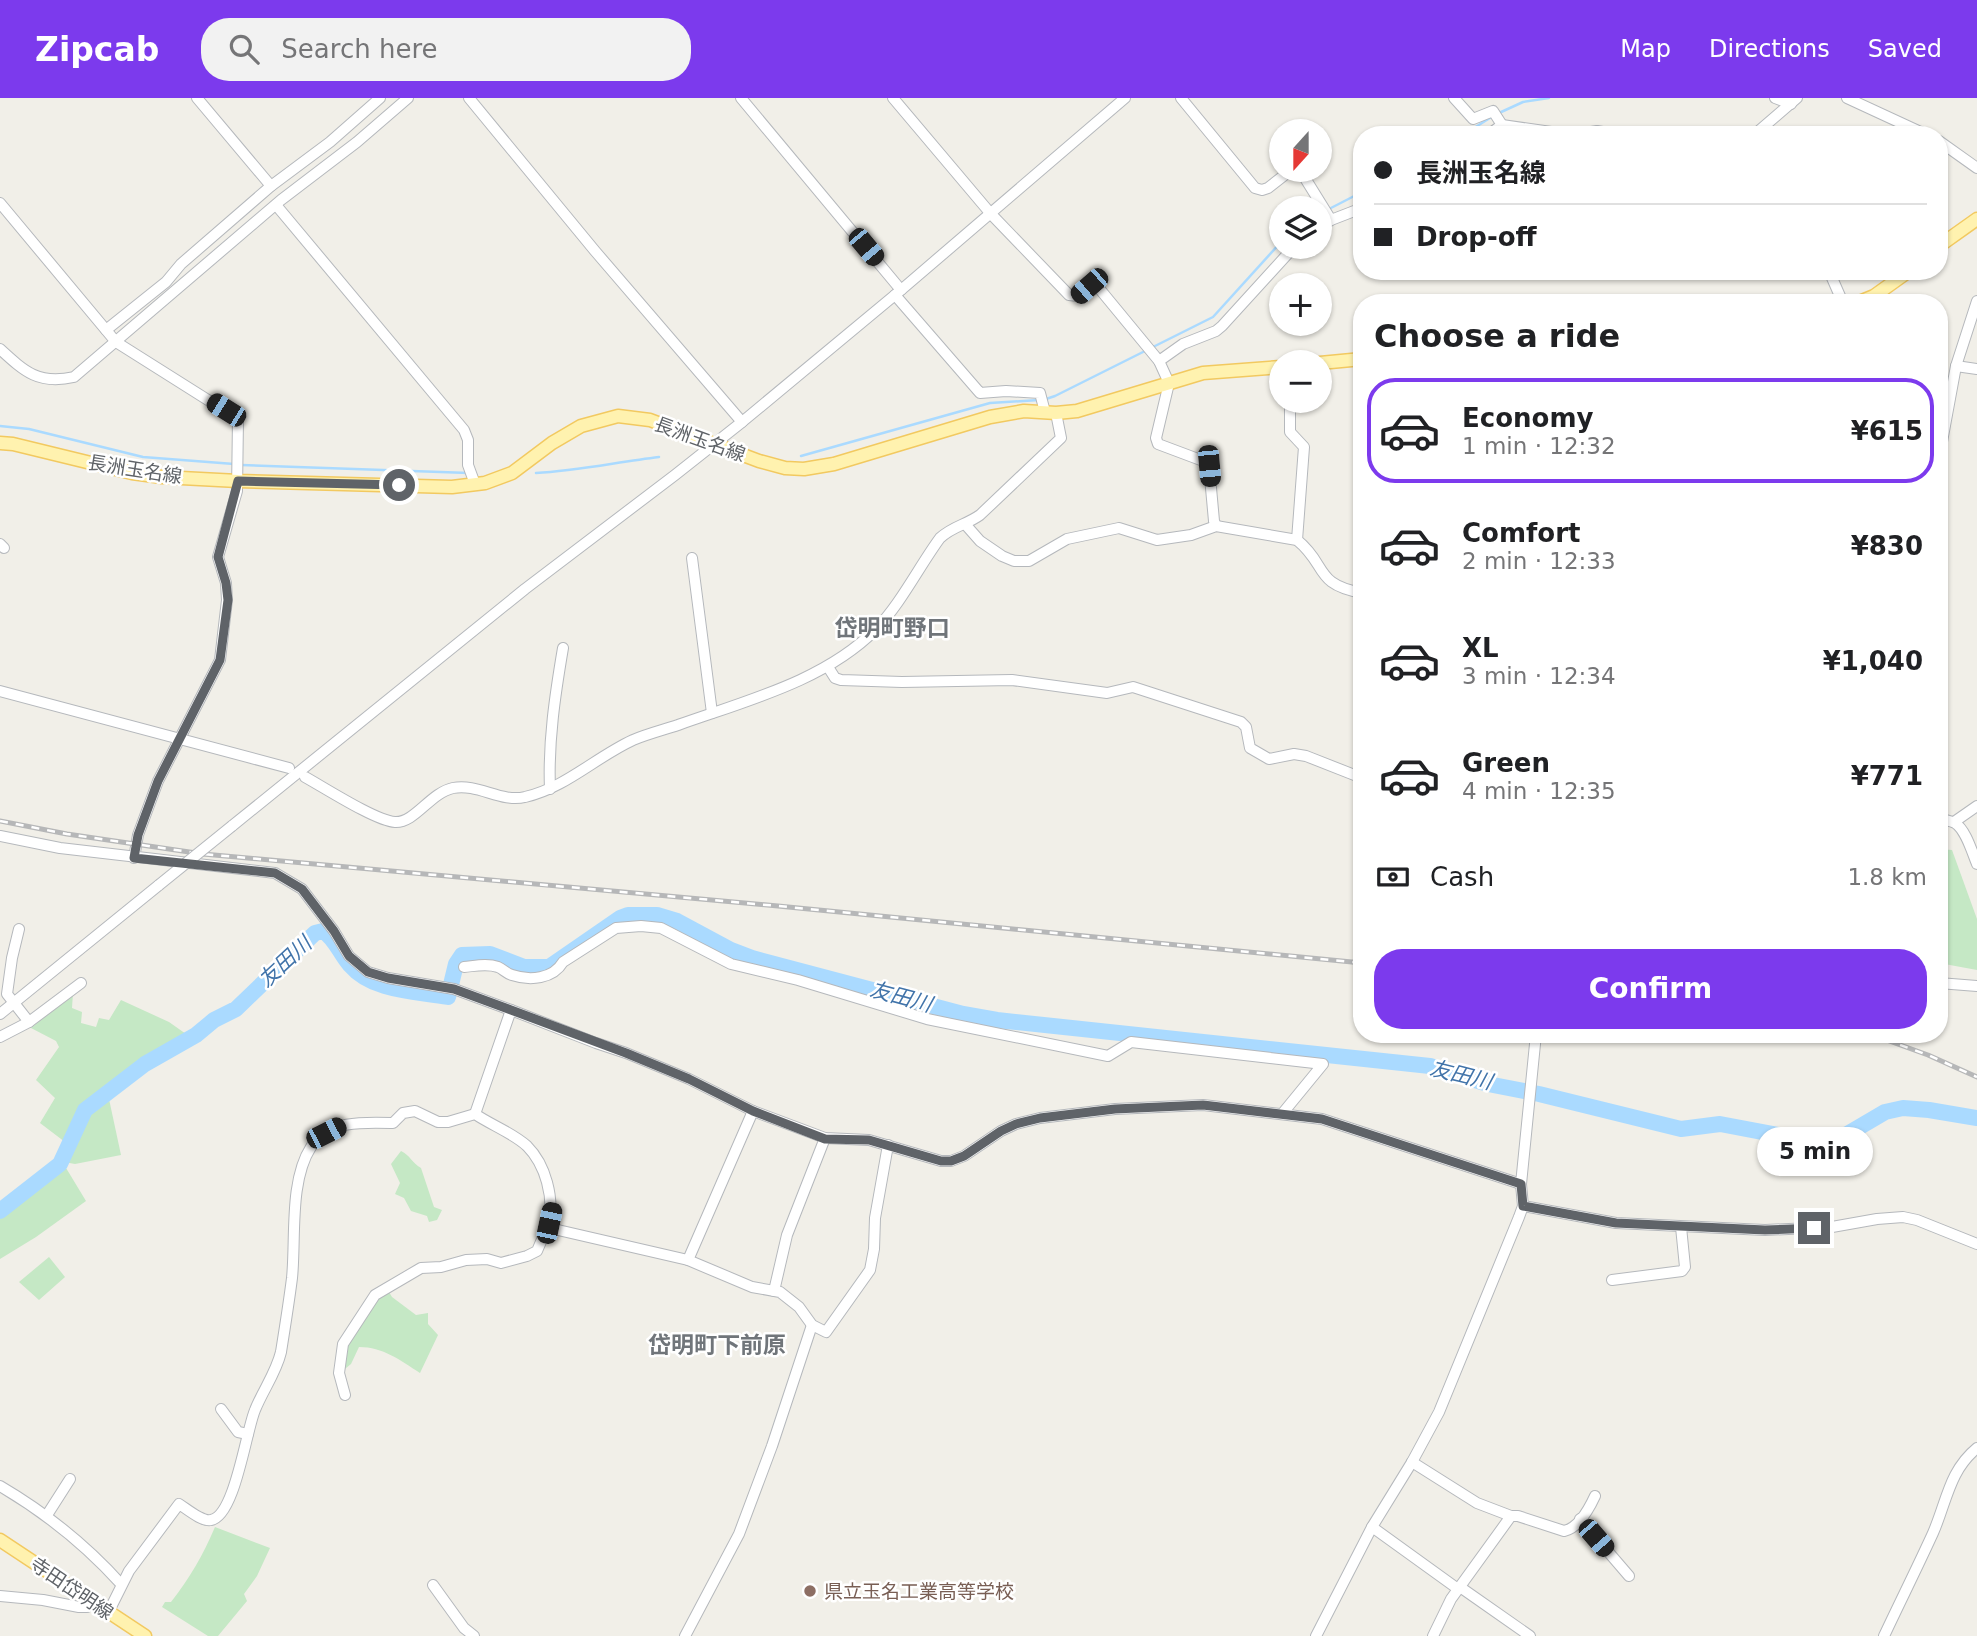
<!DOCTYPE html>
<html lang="en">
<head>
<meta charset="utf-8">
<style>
	:root { --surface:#fff; --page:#f2f2f2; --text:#202124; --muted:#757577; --line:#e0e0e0; --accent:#7c3aed }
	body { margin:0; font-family:"DejaVu Sans","Noto Sans JP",sans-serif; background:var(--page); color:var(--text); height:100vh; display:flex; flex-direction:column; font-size:26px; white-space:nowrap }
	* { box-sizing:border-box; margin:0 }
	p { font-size:23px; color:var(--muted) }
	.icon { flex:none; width:38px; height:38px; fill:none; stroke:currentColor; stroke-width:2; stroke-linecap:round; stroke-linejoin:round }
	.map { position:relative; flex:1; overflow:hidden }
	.sheet { position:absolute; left:1353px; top:196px; width:595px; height:749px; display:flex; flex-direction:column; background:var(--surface); border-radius:28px; box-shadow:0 2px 5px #0004 }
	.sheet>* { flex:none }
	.top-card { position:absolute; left:1353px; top:28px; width:595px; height:154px; border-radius:28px; box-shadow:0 2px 5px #0004; display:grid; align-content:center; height:154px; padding:0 21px; background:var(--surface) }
	.needle { width:46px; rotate:201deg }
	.controls { position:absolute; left:1269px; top:21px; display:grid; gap:14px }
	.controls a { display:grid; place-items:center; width:63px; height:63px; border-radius:50%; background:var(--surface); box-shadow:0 2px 5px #0004; font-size:35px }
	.end { position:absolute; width:32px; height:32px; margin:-16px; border:9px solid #5f6368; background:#fff; box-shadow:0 0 0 4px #fff }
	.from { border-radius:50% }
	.bubble { position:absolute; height:49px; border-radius:24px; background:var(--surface); box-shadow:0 2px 5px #0004; font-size:23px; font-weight:700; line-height:49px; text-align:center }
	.car { position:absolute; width:21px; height:42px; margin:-21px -10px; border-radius:9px; box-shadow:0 0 5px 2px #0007; background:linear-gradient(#222 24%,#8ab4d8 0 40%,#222 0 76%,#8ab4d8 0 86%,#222 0) }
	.top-card b { display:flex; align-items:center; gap:24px; height:66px; font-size:26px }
	.top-card b+b { border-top:2px solid var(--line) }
	.top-card i { width:18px; height:18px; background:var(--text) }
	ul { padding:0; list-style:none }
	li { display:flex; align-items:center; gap:21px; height:105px; margin:0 14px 10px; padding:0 7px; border:4px solid transparent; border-radius:28px }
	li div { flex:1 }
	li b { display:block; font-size:26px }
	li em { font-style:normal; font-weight:700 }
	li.active { border-color:var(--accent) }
	li>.icon { width:63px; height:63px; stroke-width:1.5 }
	h2 { padding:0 21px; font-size:32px; line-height:84px }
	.pay { display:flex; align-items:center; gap:18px; height:77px; padding:0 21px; font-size:26px }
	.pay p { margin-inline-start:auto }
	.cta { display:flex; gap:14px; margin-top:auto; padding:14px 21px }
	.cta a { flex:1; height:80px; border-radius:28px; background:var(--accent); color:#fff; font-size:28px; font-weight:700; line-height:80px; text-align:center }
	header { display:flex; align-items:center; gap:42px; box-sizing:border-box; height:98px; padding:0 35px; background:var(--accent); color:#fff }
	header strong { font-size:33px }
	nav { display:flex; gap:38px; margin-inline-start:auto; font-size:24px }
	.search { width:490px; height:63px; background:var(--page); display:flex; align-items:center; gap:18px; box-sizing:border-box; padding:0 24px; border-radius:28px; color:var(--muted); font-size:26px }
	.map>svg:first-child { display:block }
</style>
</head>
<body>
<header>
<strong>Zipcab</strong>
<div class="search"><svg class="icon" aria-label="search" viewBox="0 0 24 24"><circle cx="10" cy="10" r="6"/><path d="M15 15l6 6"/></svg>Search here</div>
<nav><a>Map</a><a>Directions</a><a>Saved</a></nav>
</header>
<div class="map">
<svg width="1977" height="1538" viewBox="0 0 1977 1538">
	<rect width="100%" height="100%" fill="#f1efe8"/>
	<g fill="#c5e8c5">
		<path d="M1939 751 1952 752 1977 821V872L1939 865Z"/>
		<path d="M73 895 72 910 82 914 81 925 96 929 99 920 109 922 121 902 169 924 186 936 154 956 82 1010 65 1044 40 1025 55 1000 36 982 59 949 56 943 31 930Z"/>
		<path d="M109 1001 121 1057 75 1066 64 1064 87 1013Z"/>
		<path d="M401 1053C410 1057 412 1065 421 1070L434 1109 442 1112 437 1122 429 1124 427 1118 411 1113 404 1100 395 1096 400 1085 391 1066Z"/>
		<path d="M63 1065 86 1103 36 1139 0 1161V1115Z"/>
		<path d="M49 1159 65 1179 39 1202 19 1184Z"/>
		<path d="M389 1194 392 1199 416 1217 428 1215V1226L438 1237 420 1275C400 1262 383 1249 359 1249L351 1266 341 1274 344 1246 377 1198Z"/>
		<path d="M215 1429 270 1450 257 1478 244 1496 247 1503 218 1538H208L162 1509 165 1504H171C190 1480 203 1457 215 1429Z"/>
	</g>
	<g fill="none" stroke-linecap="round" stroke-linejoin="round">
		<g stroke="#aadaff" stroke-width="2.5">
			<path d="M1499 15 1523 4 1549 0"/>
			<path d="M1463 37 1493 18"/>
			<path d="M1329 111 1362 94"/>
			<path d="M1153 249 1213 219 1281 144"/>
			<path d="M1046 301 1055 298 1147 252"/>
			<path d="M0 328 29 331 143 359 234 366"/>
			<path d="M801 358 990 305 1039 302"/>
			<path d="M241 367 469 375"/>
			<path d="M536 375C577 373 617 364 659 359"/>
		</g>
		<path stroke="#aadaff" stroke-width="16" d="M0 1113 60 1066 85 1012 145 966 196 937 214 922 236 911 315 835 323 833C335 840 340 856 350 867 373 894 416 893 448 899L456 866 462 857 490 856 524 869H549L620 820 628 817H657L677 823 731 852 752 860 963 916 997 922 1430 968 1488 986 1539 996 1681 1031 1720 1026 1788 1039 1839 1041 1885 1014 1903 1010 1929 1012 1977 1020"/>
		<g stroke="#b5b8bc" stroke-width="12">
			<g id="minor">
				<path d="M197 0 271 88"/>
				<path d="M469 0 595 153 742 324"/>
				<path d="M741 0 901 192"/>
				<path d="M893 0 991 116 1069 197 1078 198 1089 188 1098 189 1159 263 1169 285 1156 340 1158 346 1206 364 1209 368 1214 423 1216 428"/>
				<path d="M1181 0 1255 90 1262 92 1268 90 1291 72"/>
				<path d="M1454 0 1473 21 1493 13 1502 27"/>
				<path d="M1775 0 1791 6"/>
				<path d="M1847 0 1927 37"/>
				<path d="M1488 37 1502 27 1572 37"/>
				<path d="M1573 37 1597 33 1619 37"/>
				<path d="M1754 37 1797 0"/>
				<path d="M1939 43 1977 70"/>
				<path d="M1300 72 1331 122"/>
				<path d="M0 105 116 244 238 321 237 393 218 459 226 485 227 502 220 562 158 683 138 737 134 760"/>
				<path d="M276 107 464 332 468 342V367L475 386"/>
				<path d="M1320 130 1331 122 1362 110"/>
				<path d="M1829 173 1843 205"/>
				<path d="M895 197 980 295 1006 293 1040 295 1045 314"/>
				<path d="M106 232 166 184 181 166 271 88 330 44 380 0"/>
				<path d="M0 251C25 274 39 287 74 279L281 102 357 44 408 0"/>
				<path d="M1159 263 1183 246 1216 233 1222 228 1294 149"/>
				<path d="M1956 268 1977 271"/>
				<path d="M1290 303V334L1304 349 1297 442"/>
				<path d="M1939 360 1956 268 1977 203"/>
				<path d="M965 426 980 443 1002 458 1014 463H1029L1067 441 1119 430 1157 442 1191 437 1216 428 1297 442C1328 467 1313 486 1362 495"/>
				<path d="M0 446 4 450"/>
				<path d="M692 460 712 615"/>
				<path d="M828 569 835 580 841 582 902 584 1012 582 1107 595 1133 589 1241 624 1246 629 1250 650 1269 661 1294 656 1306 658 1362 680"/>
				<path d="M0 593 289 670"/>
				<path d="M305 679C325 690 376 723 395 724 415 725 430 695 453 690 478 685 501 705 525 699 565 690 596 659 633 642 647 636 663 632 678 627 745 603 825 583 876 531 900 507 920 467 940 440 953 428 966 427 980 417L1061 340 1056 315"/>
				<path d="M550 691C548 644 555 597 563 550"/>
				<path d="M1939 719C1944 723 1950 722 1955 725 1966 732 1972 754 1977 766"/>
				<path d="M1954 724 1977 708"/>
				<path d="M232 728 525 491 675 377 742 324 901 192 1125 0"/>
				<path d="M0 738 60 750 275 775 302 791 334 833 349 858 368 874 388 880 454 891 511 912 596 945 626 955 689 981 753 1013 825 1040 869 1042 941 1063H951L964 1058 1001 1033 1016 1026 1040 1020 1115 1011 1203 1007 1322 1021 1521 1086"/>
				<path d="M19 831 12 860 7 896 29 924"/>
				<path d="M464 869C475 868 487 865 498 869 503 871 507 876 512 877 530 883 553 881 563 864L616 830 641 828 661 830 731 866 798 882 927 921 1108 958 1131 944 1323 966 1282 1016"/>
				<path d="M1939 885 1977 888"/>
				<path d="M0 916 159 787"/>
				<path d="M0 939 29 924 81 885"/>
				<path d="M475 1016 511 912"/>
				<path d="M1523 1108 1616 1125 1765 1132 1832 1129 1877 1121 1903 1119 1917 1122 1977 1146"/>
				<path d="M688 1162 753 1013"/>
				<path d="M1612 1182 1682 1173 1685 1169 1681 1129"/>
				<path d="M774 1193 787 1137 825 1040"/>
				<path d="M345 1297 339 1275 343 1246 375 1197 421 1170 441 1169 466 1162 487 1161 501 1165 527 1158 537 1153 549 1125"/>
				<path d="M221 1311 238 1334 248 1336"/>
				<path d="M1412 1364 1477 1405 1511 1418 1451 1501 1433 1538"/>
				<path d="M0 1388C46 1415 85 1446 121 1486"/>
				<path d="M47 1417 70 1381"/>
				<path d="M1511 1418H1518L1564 1433C1579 1430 1589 1411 1595 1398"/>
				<path d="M1580 1421 1629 1478"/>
				<path d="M1372 1429 1458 1491"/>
				<path d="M433 1487 464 1530 474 1538"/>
				<path d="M1460 1489 1530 1538"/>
				<path d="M0 1498 43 1502 79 1509H87L94 1504"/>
				<path d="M108 1515 129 1473 179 1406C187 1411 202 1424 211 1422 235 1418 246 1333 255 1312 263 1292 276 1275 281 1254 285 1229 289 1204 292 1180 296 1141 289 1083 311 1049 328 1022 365 1024 393 1025L403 1015 415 1013 438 1024H448L475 1016C491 1027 513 1035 527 1048 546 1067 554 1100 549 1125L558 1132 688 1162 752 1189 780 1194 799 1209 812 1227 826 1234 870 1172 874 1151 875 1120 888 1047"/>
				<path d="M685 1538 739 1436 772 1348 812 1227"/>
				<path d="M1316 1538 1372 1429 1412 1364 1439 1314 1519 1119 1523 1108 1521 1086 1536 936"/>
				<path d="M1884 1538C1900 1504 1917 1470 1933 1435 1947 1403 1949 1373 1977 1350"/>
			</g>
		</g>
		<g stroke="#f2c960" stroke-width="15">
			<g id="major">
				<path d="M1939 148 1977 121"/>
				<path d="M1857 205 1874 198 1909 173"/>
				<path d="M1320 265 1362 261"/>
				<path d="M0 345 13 346 132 375 162 379 238 383 452 389 485 385 512 375 552 345 581 328 618 318 650 322 759 363 785 370 804 371 834 366 990 319 1024 313 1056 315 1077 313 1203 275 1281 269"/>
				<path d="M0 1442 145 1538"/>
			</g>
		</g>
		<use href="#minor" stroke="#fff" stroke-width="10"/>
		<use href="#major" stroke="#fff2af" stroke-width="12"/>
		<g stroke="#b6b7b8" stroke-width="5">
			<g id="rail">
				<path d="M0 723 67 736 203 756 778 808 1362 865"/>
				<path d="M1870 936 1928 957 1977 979"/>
			</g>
		</g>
		<use href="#rail" stroke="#fff" stroke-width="2.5" stroke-dasharray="8" stroke-linecap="butt"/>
		<g stroke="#b5b8bc" stroke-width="12" stroke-linecap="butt">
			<path id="minor-bridge" d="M159 787 232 728"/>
		</g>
		<use href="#minor-bridge" stroke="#fff" stroke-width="10"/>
	</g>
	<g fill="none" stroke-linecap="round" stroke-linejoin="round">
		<path stroke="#5f6368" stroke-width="9" d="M399 387 238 383 218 459 226 485 228 502 220 562 158 683 138 737 134 760 275 775 302 791 334 833 349 858 368 874 388 880 454 891 511 912 626 955 689 981 753 1013 825 1041 869 1042 941 1063H951L964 1058 1001 1033 1016 1026 1040 1020 1115 1011 1203 1007 1322 1021 1521 1086 1523 1108 1616 1125 1765 1132 1814 1130"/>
	</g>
	<circle fill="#8d6e63" stroke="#fff" stroke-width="2.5" cx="810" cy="1493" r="7"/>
	<g text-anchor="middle" stroke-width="5" stroke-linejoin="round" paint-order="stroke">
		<g font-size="19" fill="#5f6368" stroke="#fff">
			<text transform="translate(700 341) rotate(20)" y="7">長洲玉名線</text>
			<text transform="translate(135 371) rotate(9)" y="7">長洲玉名線</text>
			<text transform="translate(72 1490) rotate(34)" y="7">寺田岱明線</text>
		</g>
		<g font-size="19" fill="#785e54" stroke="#fff" text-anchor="start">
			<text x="824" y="1500">県立玉名工業高等学校</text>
		</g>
		<g font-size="21" font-style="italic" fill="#4174aa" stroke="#fff">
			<text transform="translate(285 864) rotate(-43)" y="7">友田川</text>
			<text transform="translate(901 899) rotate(15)" y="7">友田川</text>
			<text transform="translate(1461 977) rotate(14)" y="7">友田川</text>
		</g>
		<g font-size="23" font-weight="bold" fill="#70757a" stroke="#fff">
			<text x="892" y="538">岱明町野口</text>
			<text x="717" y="1255">岱明町下前原</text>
		</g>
	</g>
</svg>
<div class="controls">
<a><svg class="needle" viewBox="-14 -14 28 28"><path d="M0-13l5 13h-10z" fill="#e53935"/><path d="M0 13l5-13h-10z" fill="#757577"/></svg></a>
<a><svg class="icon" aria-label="layers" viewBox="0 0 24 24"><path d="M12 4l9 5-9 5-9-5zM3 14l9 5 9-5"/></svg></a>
<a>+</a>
<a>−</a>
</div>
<i class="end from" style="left:399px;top:387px"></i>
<i class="end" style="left:1814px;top:1130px"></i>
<div class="bubble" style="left:1757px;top:1029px;width:116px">5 min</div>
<i class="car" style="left:866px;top:149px;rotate:140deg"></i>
<i class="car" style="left:1089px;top:188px;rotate:229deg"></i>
<i class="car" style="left:226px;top:312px;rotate:302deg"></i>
<i class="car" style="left:1209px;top:368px;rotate:175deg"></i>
<i class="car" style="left:326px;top:1035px;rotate:63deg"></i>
<i class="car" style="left:549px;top:1125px;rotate:12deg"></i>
<i class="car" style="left:1596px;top:1440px;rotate:139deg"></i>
<div class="top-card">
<b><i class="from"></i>長洲玉名線</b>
<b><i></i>Drop-off</b>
</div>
<section class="sheet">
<h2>Choose a ride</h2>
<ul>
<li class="active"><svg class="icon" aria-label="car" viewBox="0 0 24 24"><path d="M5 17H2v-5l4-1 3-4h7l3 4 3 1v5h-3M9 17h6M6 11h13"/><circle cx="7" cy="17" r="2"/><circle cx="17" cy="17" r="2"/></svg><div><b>Economy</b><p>1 min · 12:32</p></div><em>¥615</em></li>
<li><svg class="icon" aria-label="car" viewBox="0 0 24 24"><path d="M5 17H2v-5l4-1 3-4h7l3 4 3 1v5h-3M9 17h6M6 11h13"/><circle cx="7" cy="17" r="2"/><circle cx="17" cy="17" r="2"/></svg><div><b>Comfort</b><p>2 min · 12:33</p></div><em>¥830</em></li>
<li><svg class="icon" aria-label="car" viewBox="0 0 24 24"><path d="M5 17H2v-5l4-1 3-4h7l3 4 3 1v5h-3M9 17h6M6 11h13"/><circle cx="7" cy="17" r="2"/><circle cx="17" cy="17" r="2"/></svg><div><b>XL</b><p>3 min · 12:34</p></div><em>¥1,040</em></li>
<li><svg class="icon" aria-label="car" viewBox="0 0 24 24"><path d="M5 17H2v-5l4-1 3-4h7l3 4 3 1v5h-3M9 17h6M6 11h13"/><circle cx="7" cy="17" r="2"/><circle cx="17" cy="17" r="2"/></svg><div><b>Green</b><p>4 min · 12:35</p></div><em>¥771</em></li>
</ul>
<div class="pay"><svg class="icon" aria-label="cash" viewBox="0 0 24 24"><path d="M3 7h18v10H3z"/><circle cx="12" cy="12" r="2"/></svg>Cash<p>1.8 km</p></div>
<div class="cta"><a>Confirm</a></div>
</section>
</div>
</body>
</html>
